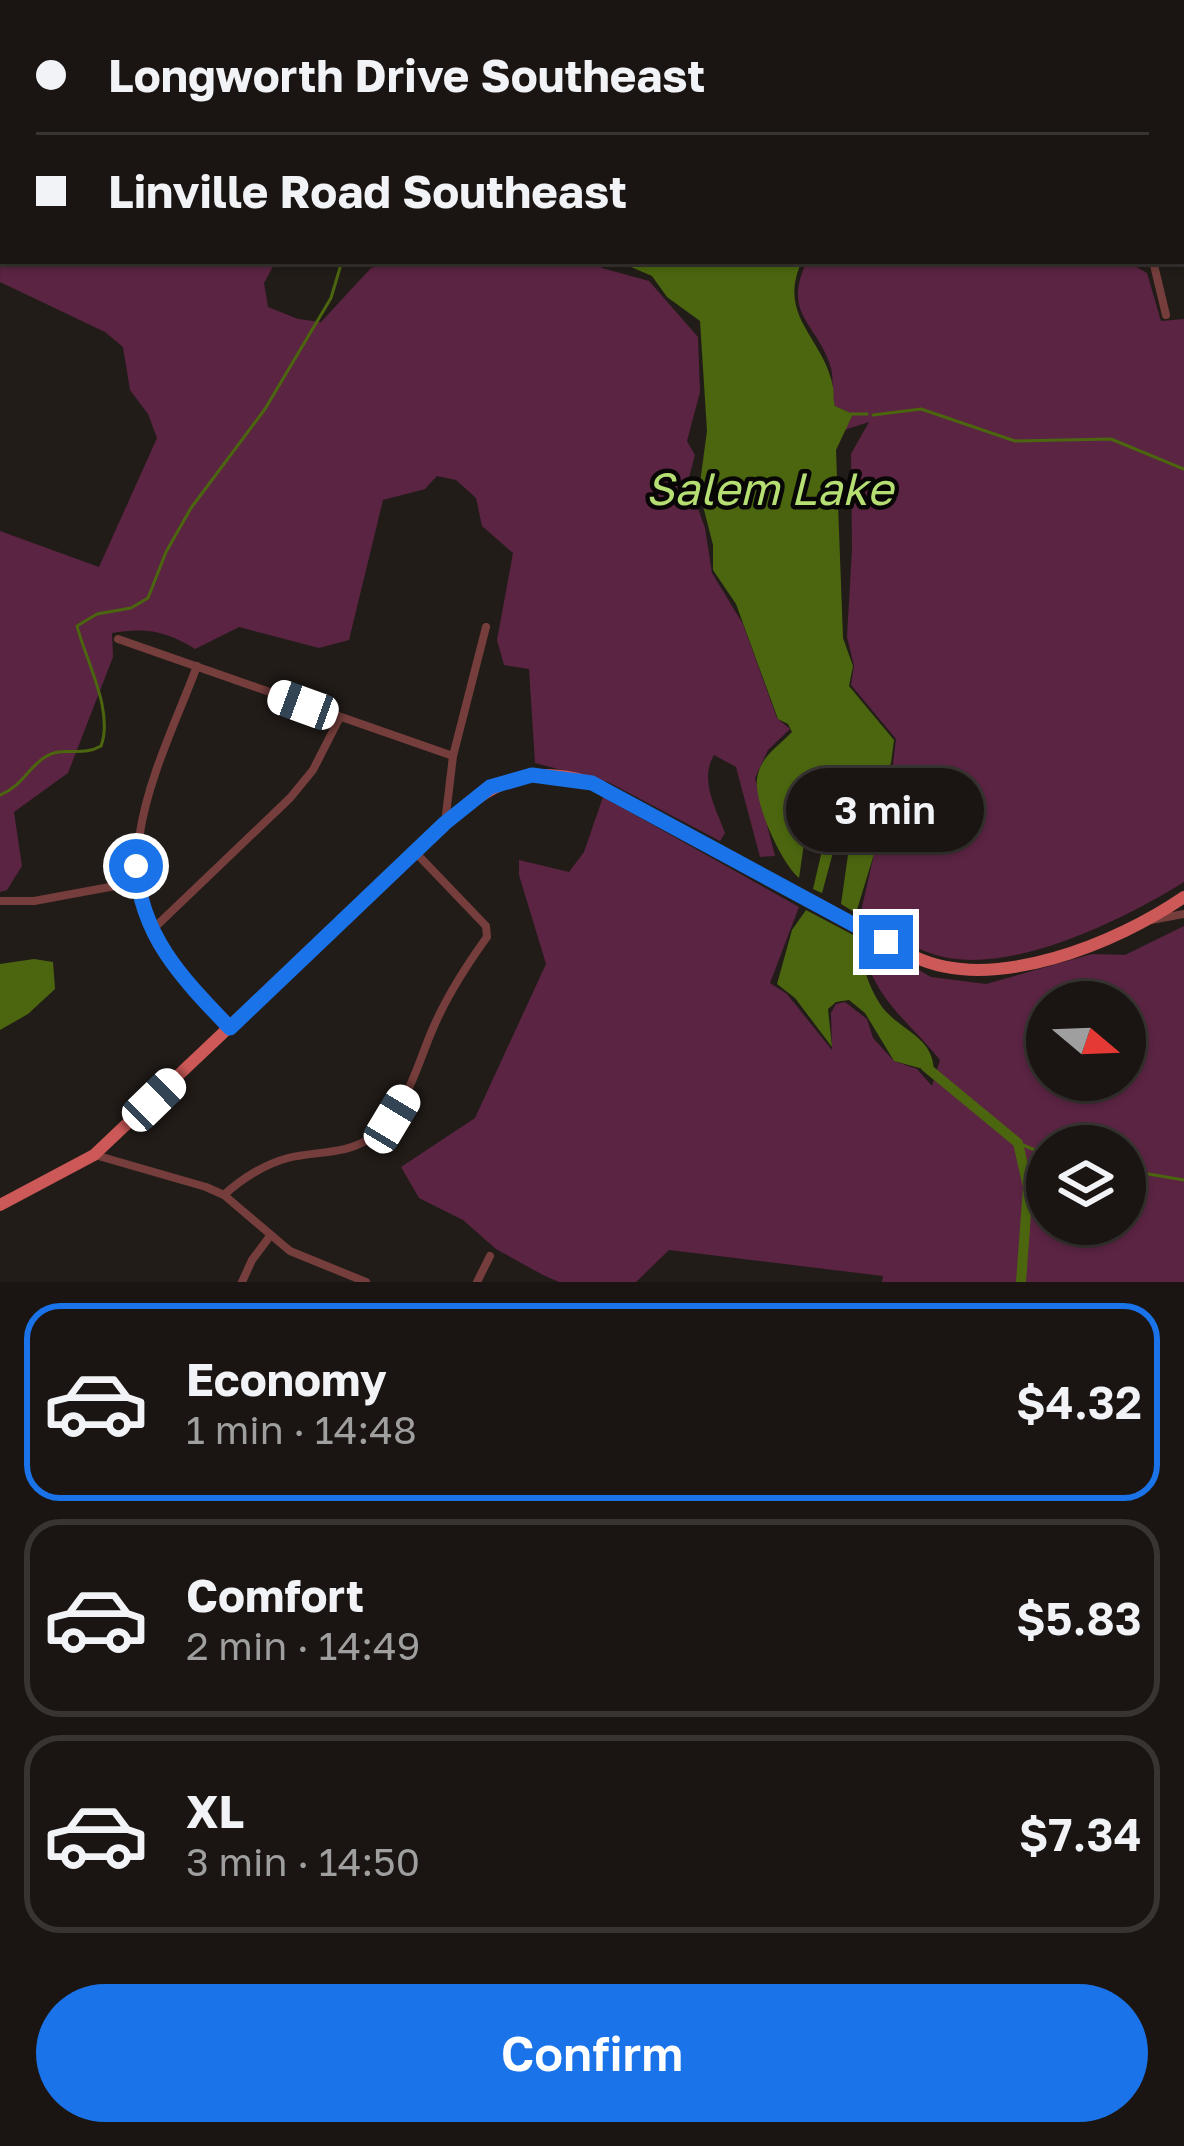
<!DOCTYPE html>
<html lang="en">
<head>
<meta charset="utf-8">
<style>
	:root { --surface:#1a1512; --page:#231e1b; --text:#f1f3f6; --muted:#9f9f9f; --line:#383432; --accent:#1a73e8 }
	body { margin:0; font-family:"Golos Text",sans-serif; background:var(--page); color:var(--text); height:100vh; display:flex; flex-direction:column; font-size:45px; white-space:nowrap }
	* { box-sizing:border-box; margin:0 }
	p { font-size:39px; color:var(--muted) }
	.icon { flex:none; width:66px; height:66px; fill:none; stroke:currentColor; stroke-width:2; stroke-linecap:round; stroke-linejoin:round }
	.map { position:relative; height:1282px; overflow:hidden }
	.sheet { display:flex; flex-direction:column; background:var(--surface); flex:1 }
	.sheet>* { flex:none }
	.top-card { position:absolute; left:0px; top:0px; width:1185px; height:264px; box-shadow:0 3px 9px #0004,0 0 0 3px var(--line); display:grid; align-content:center; height:264px; padding:0 36px; background:var(--surface) }
	.needle { width:78px; rotate:109deg }
	.fabs { position:absolute; left:1026px; top:981px; display:grid; gap:24px }
	.fabs a { display:grid; place-items:center; width:120px; height:120px; border-radius:50%; background:var(--surface); box-shadow:0 3px 9px #0004,0 0 0 3px var(--line); font-size:60px }
	.end { position:absolute; width:54px; height:54px; margin:-27px; border:15px solid #1a73e8; background:#fff; box-shadow:0 0 0 6px #fff }
	.from { border-radius:50% }
	.bubble { position:absolute; height:84px; border-radius:42px; background:var(--surface); box-shadow:0 3px 9px #0004,0 0 0 3px var(--line); font-size:39px; font-weight:600; line-height:84px; text-align:center }
	.car { position:absolute; width:36px; height:72px; margin:-36px -18px; border-radius:15px; box-shadow:0 0 9px 3px #0007; background:linear-gradient(#fff 24%,#345 0 40%,#fff 0 76%,#345 0 86%,#fff 0) }
	.top-card b { display:flex; align-items:center; gap:42px; height:114px; font-size:45px }
	.top-card b+b { border-top:3px solid var(--line) }
	.top-card i { width:30px; height:30px; background:var(--text) }
	ul { padding:21px 0 0; list-style:none }
	li { display:flex; align-items:center; gap:36px; height:198px; margin:0 24px 18px; padding:0 12px; border:6px solid var(--line); border-radius:36px }
	li div { flex:1 }
	li b { display:block; font-size:45px }
	li em { font-style:normal; font-weight:600 }
	li.current { border-color:var(--accent) }
	li>.icon { width:108px; height:108px; stroke-width:1.5 }
	.button { display:flex; gap:24px; margin-top:auto; padding:24px 36px }
	.button a { flex:1; height:138px; border-radius:72px; background:var(--accent); color:#fff; font-size:48px; font-weight:600; line-height:138px; text-align:center }
	.map>svg:first-child { display:block }
</style>
</head>
<body>
<div class="map">
<svg width="1184" height="1282" viewBox="0 0 1184 1282">
	<rect width="100%" height="100%" fill="#221c18"/>
	<g fill="#5a2442" fill-rule="evenodd">
		<path d="M3 75V261H276L264 283 268 307 298 319 321 322 371 268 397 261H594L602 268 649 281 698 337 700 392 687 441 695 455 688 481 705 528 712 573 743 624 777 718 790 729 768 750 755 778 775 856 760 857 736 767 714 755C699 780 716 808 725 833L720 841 608 782 535 763 529 669 504 665 497 640 513 553 482 526 476 498 456 480 437 476 425 489 383 500 349 640 319 648 239 627 195 649C167 631 145 627 112 633L113 657 68 773 14 812 22 866 7 890 0 892V531L99 567 157 438 148 414 130 390 123 347 105 332 0 282Z"/>
		<path d="M807 261H1095L1115 267 1131 264 1147 273 1161 321 1184 319V882C1123 920 1008 977 936 955 910 948 884 928 860 916L874 854 875 795 893 764 896 739 851 685 854 666 847 637 852 549 851 454 869 422 844 430 853 414 835 406C831 394 834 381 831 368 818 323 781 316 807 261Z"/>
		<path d="M603 797 799 907 770 983 787 994 832 1050 831 1013 836 1004 845 1002 867 1019 873 1038 894 1061 917 1069 932 1086 940 1060C910 1022 865 992 864 939L931 977 986 984 1092 954 1125 955 1184 926V1282H882L883 1276 669 1250 636 1282H559L543 1275 496 1249 463 1220 419 1198 401 1167 475 1118 546 964 519 875V860L569 872 584 852ZM1047 1002H1125V1080H1047ZM1047 1146H1125V1224H1047Z"/>
	</g>
	<g fill="#4b660f">
		<path d="M617 261H802C776 317 824 337 833 387 834 393 833 400 835 406L853 414 836 450 843 638 853 666 849 686 894 740 891 763 874 795V854L856 913 841 904 849 848 835 845 822 893 813 889 825 838 815 832 813 818 808 816 799 878C781 863 754 803 757 779 760 756 779 746 792 732L788 724 778 719 736 604 713 570V545L699 490 707 431 700 321 667 297 652 276Z"/>
		<path d="M806 910 859 938C860 961 868 985 880 1004 898 1031 934 1035 934 1072L894 1061 865 1013 849 1000 836 1002 828 1009 832 1047 795 998 777 984 792 930Z"/>
		<path d="M34 959 53 962 55 989 28 1014 0 1030V964Z"/>
	</g>
	<g fill="none" stroke-linecap="round" stroke-linejoin="round">
		<g stroke="#4b660f" stroke-width="3">
			<path d="M0 220H3"/>
			<path d="M851 414H867"/>
			<path d="M873 415 921 409 1015 441 1111 439 1184 469"/>
			<path d="M0 795C21 787 27 769 45 757 63 745 80 758 101 746 114 711 86 661 77 626L97 614 131 608 148 598 166 552 191 508 265 409 331 298 342 261"/>
			<path d="M1018 1143 1047 1155"/>
			<path d="M1125 1170 1184 1180"/>
		</g>
		<path stroke="#4b660f" stroke-width="10" d="M926 1067 1018 1143 1028 1187 1021 1282"/>
		<g stroke="#753e3c" stroke-width="8">
			<path d="M45 0 53 3"/>
			<path d="M1127 0 1137 3"/>
			<path d="M134 3 135 0"/>
			<path d="M234 3 235 0"/>
			<path d="M1182 17 1184 18"/>
			<path d="M1182 86 1184 87"/>
			<path d="M1182 121 1184 110"/>
			<path d="M1182 128 1184 129"/>
			<path d="M1153 261 1166 315"/>
			<path d="M118 639 453 756"/>
			<path d="M197 666C163 757 100 867 166 959 184 984 208 1006 230 1028"/>
			<path d="M445 823 453 756 486 627"/>
			<path d="M0 901H34L137 882"/>
			<path d="M1151 920 1184 914"/>
			<path d="M151 931 290 798 313 770 339 719"/>
			<path d="M95 1155 206 1187 224 1195 290 1251 366 1282"/>
			<path d="M224 1195C241 1179 265 1164 288 1158 315 1151 346 1155 370 1138 408 1111 416 1066 434 1026 448 994 466 966 487 937L486 926 416 853"/>
			<path d="M242 1282 252 1260 270 1236"/>
			<path d="M477 1282 490 1256"/>
		</g>
		<path stroke="#cc5958" stroke-width="12" d="M0 1205 94 1155 445 823C492 784 526 763 589 782L915 957C994 994 1117 943 1184 897"/>
	</g>
	<g fill="none" stroke-linecap="round" stroke-linejoin="round">
		<path stroke="#1a73e8" stroke-width="15" d="M136 866C141 937 183 979 230 1028L445 823 490 787 532 775 592 783 886 942"/>
	</g>
	<g text-anchor="middle" stroke-width="9" stroke-linejoin="round" paint-order="stroke">
		<g font-size="45" font-style="italic" fill="#b6df73" stroke="#090706">
			<text x="769" y="505">Salem Lake</text>
		</g>
	</g>
</svg>
<div class="fabs">
<a><svg class="needle" viewBox="-14 -14 28 28"><path d="M0-13l5 13h-10z" fill="#e53935"/><path d="M0 13l5-13h-10z" fill="#9f9f9f"/></svg></a>
<a><svg class="icon" aria-label="layers" viewBox="0 0 24 24"><path d="M12 4l9 5-9 5-9-5zM3 14l9 5 9-5"/></svg></a>
</div>
<i class="end from" style="left:136px;top:866px"></i>
<i class="end" style="left:886px;top:942px"></i>
<div class="bubble" style="left:786px;top:768px;width:198px">3 min</div>
<i class="car" style="left:303px;top:705px;rotate:290deg"></i>
<i class="car" style="left:154px;top:1100px;rotate:46deg"></i>
<i class="car" style="left:392px;top:1119px;rotate:31deg"></i>
<div class="top-card">
<b><i class="from"></i>Longworth Drive Southeast</b>
<b><i></i>Linville Road Southeast</b>
</div>
</div>
<section class="sheet">
<ul>
<li class="current"><svg class="icon" aria-label="car" viewBox="0 0 24 24"><path d="M5 17H2v-5l4-1 3-4h7l3 4 3 1v5h-3M9 17h6M6 11h13"/><circle cx="7" cy="17" r="2"/><circle cx="17" cy="17" r="2"/></svg><div><b>Economy</b><p>1 min · 14:48</p></div><em>$4.32</em></li>
<li><svg class="icon" aria-label="car" viewBox="0 0 24 24"><path d="M5 17H2v-5l4-1 3-4h7l3 4 3 1v5h-3M9 17h6M6 11h13"/><circle cx="7" cy="17" r="2"/><circle cx="17" cy="17" r="2"/></svg><div><b>Comfort</b><p>2 min · 14:49</p></div><em>$5.83</em></li>
<li><svg class="icon" aria-label="car" viewBox="0 0 24 24"><path d="M5 17H2v-5l4-1 3-4h7l3 4 3 1v5h-3M9 17h6M6 11h13"/><circle cx="7" cy="17" r="2"/><circle cx="17" cy="17" r="2"/></svg><div><b>XL</b><p>3 min · 14:50</p></div><em>$7.34</em></li>
</ul>
<div class="button"><a>Confirm</a></div>
</section>
</body>
</html>
